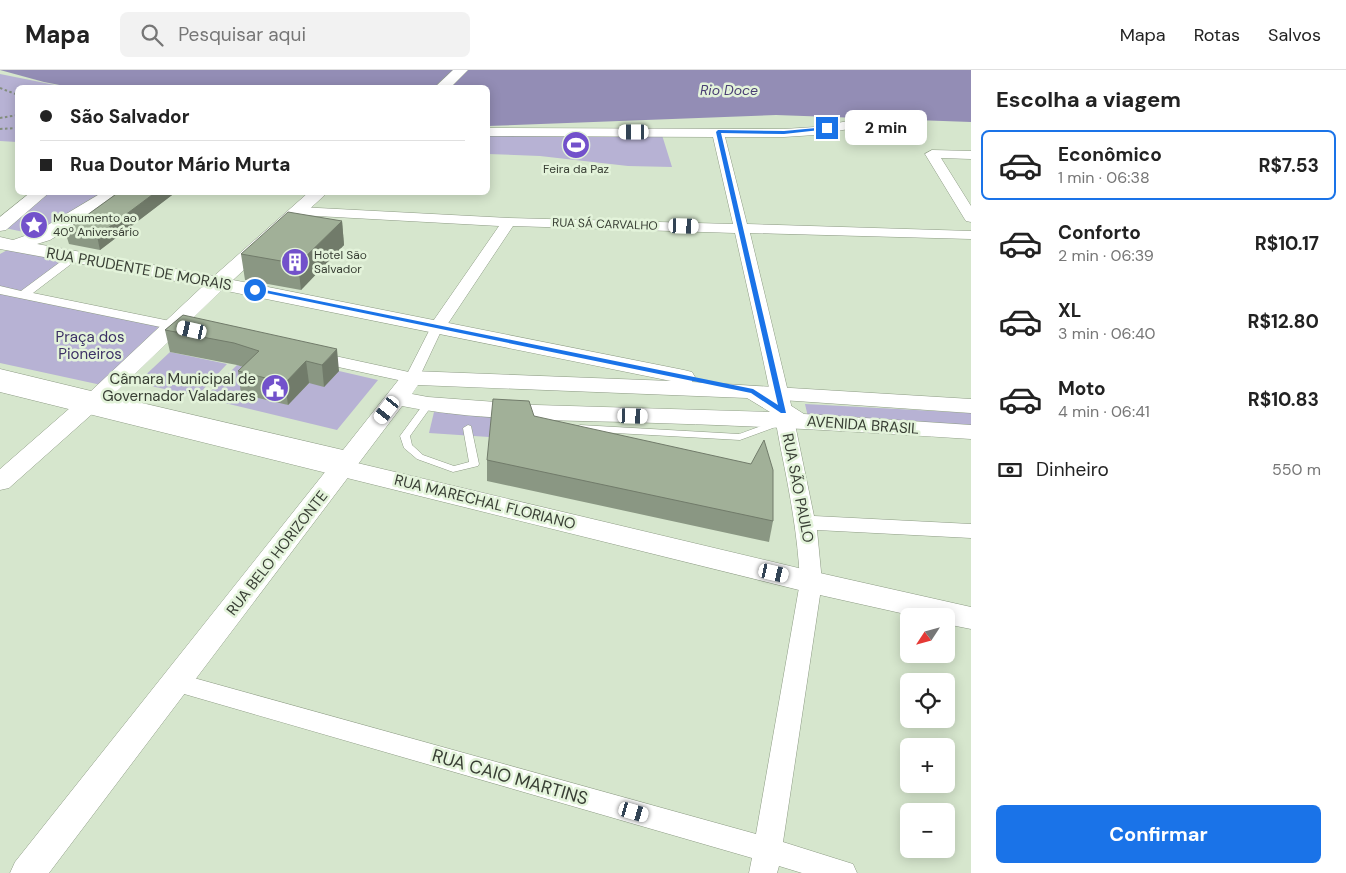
<!DOCTYPE html>
<html lang="pt">
<head>
<meta charset="utf-8">
<style>
	:root { --surface:#fff; --page:#f2f2f2; --text:#222; --muted:#767676; --line:#e0e0e0; --accent:#1a73e8 }
	body { margin:0; font-family:"DM Sans",sans-serif; background:var(--page); color:var(--text); height:100vh; display:flex; flex-direction:column; font-size:19px; white-space:nowrap }
	* { box-sizing:border-box; margin:0 }
	p { font-size:16px; color:var(--muted) }
	.icon { flex:none; width:28px; height:28px; fill:none; stroke:currentColor; stroke-width:2; stroke-linecap:round; stroke-linejoin:round }
	.map { position:relative; flex:1; overflow:hidden }
	.side { display:flex; flex-direction:column; background:var(--surface); width:375px }
	.side>* { flex:none }
	.top-card { position:absolute; left:15px; top:15px; width:475px; height:110px; border-radius:8px; box-shadow:0 2px 12px #0003; display:grid; align-content:center; height:110px; padding:0 25px; background:var(--surface) }
	.needle { width:32px; rotate:234deg }
	.buttons { position:absolute; left:900px; top:538px; display:grid; gap:10px }
	.buttons a { display:grid; place-items:center; width:55px; height:55px; border-radius:8px; background:var(--surface); box-shadow:0 2px 12px #0003; font-size:25px }
	.end { position:absolute; width:22px; height:22px; margin:-11px; border:6px solid #1a73e8; background:#fff; box-shadow:0 0 0 2px #fff }
	.from { border-radius:50% }
	.bubble { position:absolute; height:35px; border-radius:8px; background:var(--surface); box-shadow:0 2px 12px #0003; font-size:16px; font-weight:700; line-height:35px; text-align:center }
	.car { position:absolute; width:15px; height:30px; margin:-15px -8px; border-radius:6px; box-shadow:0 0 4px 1px #0007; background:linear-gradient(#fff 24%,#345 0 40%,#fff 0 76%,#345 0 86%,#fff 0) }
	.top-card b { display:flex; align-items:center; gap:18px; height:48px; font-size:19px }
	.top-card b+b { border-top:1px solid var(--line) }
	.top-card i { width:12px; height:12px; background:var(--text) }
	ul { padding:0; list-style:none }
	li { display:flex; align-items:center; gap:15px; height:70px; margin:0 10px 8px; padding:0 15px; border:2px solid transparent; border-radius:8px }
	li div { flex:1 }
	li b { display:block; font-size:19px }
	li em { font-style:normal; font-weight:700 }
	li.active { border-color:var(--accent) }
	li>.icon { width:45px; height:45px; stroke-width:1.5 }
	h2 { padding:0 25px; font-size:22px; line-height:60px }
	.pay { display:flex; align-items:center; gap:12px; height:55px; padding:0 25px; font-size:19px }
	.pay p { margin-inline-start:auto }
	.primary-button { display:flex; gap:10px; margin-top:auto; padding:10px 25px }
	.primary-button a { flex:1; height:58px; border-radius:8px; background:var(--accent); color:#fff; font-size:20px; font-weight:700; line-height:58px; text-align:center }
	header { display:flex; align-items:center; gap:30px; box-sizing:border-box; height:70px; padding:0 25px; background:var(--surface); border-bottom:1px solid var(--line) }
	header strong { font-size:24px }
	nav { display:flex; gap:28px; margin-inline-start:auto; font-size:18px }
	.search { width:350px; height:45px; background:var(--page); display:flex; align-items:center; gap:12px; box-sizing:border-box; padding:0 18px; border-radius:8px; color:var(--muted); font-size:19px }
	main { display:flex; flex:1; min-height:0 }
	.map>svg:first-child { display:block }
</style>
</head>
<body>
<header>
<strong>Mapa</strong>
<div class="search"><svg class="icon" aria-label="search" viewBox="0 0 24 24"><circle cx="10" cy="10" r="6"/><path d="M15 15l6 6"/></svg>Pesquisar aqui</div>
<nav><a>Mapa</a><a>Rotas</a><a>Salvos</a></nav>
</header>
<main>
<div class="map">
<svg width="971" height="803" viewBox="0 0 971 803">
	<rect width="100%" height="100%" fill="#d6e6cd"/>
	<g fill="#b7b2d4">
		<path d="M0 4 65 17 18 18 17 72 0 71Z"/>
		<path d="M488 64 662 65 672 97 628 96 540 86 488 84Z"/>
		<path d="M42 123H116L43 166 0 157Z"/>
		<path d="M11 178 71 187 22 223 0 218V184Z"/>
		<path d="M0 221 174 256 106 316 0 293Z"/>
		<path d="M170 282 227 294 197 326 137 313Z"/>
		<path d="M237 295 264 302 287 335 309 313 339 301 378 310 337 360 204 328Z"/>
		<path d="M805 334 971 343V356L808 347Z"/>
		<path d="M434 342 493 346 489 367 429 363Z"/>
	</g>
	<path fill="#938db5" d="M0 0H971V52L776 45 488 56V18H75L44 12Z"/>
	<g fill="none" stroke-linecap="round" stroke-linejoin="round">
		<g stroke="#8d9b84" stroke-width="1">
			<g id="service">
				<path d="M428 331 433 334 410 366 412 375 423 385 454 396 469 392 463 358 468 355 471 356 479 394 478 396 453 402 417 389 404 378 400 366 425 332Z"/>
				<path d="M778 350 781 351 783 353 781 355 740 370 580 361 575 358 580 355 739 364Z"/>
			</g>
		</g>
		<g stroke="#8d9b84" stroke-width="1">
			<g id="pedestrian">
				<path d="M75 183 79 184 81 186 79 188 33 223 175 252 181 256 179 259 175 260 0 224V216L21 221 71 184Z"/>
				<path d="M437 253 443 257 419 308 417 311H407L405 308 431 257Z"/>
			</g>
		</g>
		<g stroke="#8d9b84" stroke-width="1">
			<g id="minor">
				<path d="M911 48 915 49 917 52 915 55 854 58 815 65 784 67H725L747 154 971 161V169L750 163 790 330 814 446 971 454V468L817 460 822 512 783 772 853 794 857 803H802L779 796 777 803H749L752 788 167 619 164 612 167 605 176 603 756 764 800 512C798 467 790 424 781 380 768 307 751 235 735 163L513 156 443 261H431L429 257 499 156 299 145 294 144 292 141 294 138 299 137 509 148 733 154 713 67 488 66V58L784 59 815 57 854 50Z"/>
				<path d="M932 80 971 81V89L941 88 971 136V152L966 151 964 148 925 84Z"/>
				<path d="M312 281 418 304 421 308 418 312 412 313 306 290 303 286 306 282Z"/>
			</g>
		</g>
		<g stroke="#8d9b84" stroke-width="1">
			<g id="tertiary">
				<path d="M453 0H468L450 18H434Z"/>
				<path d="M31 122H50L6 160 0 161V147Z"/>
				<path d="M103 122H124L122 126 50 170 37 174 214 206 309 122H328L233 210 684 300 692 302 695 307 692 312 971 329V343L782 330 804 344 971 355V369C866 362 761 356 656 353 574 350 483 352 402 336L49 803H10L15 792 333 392 100 337 9 418 0 420V399L78 331 0 313V299L91 321 203 216 0 179V167L13 170 36 162ZM222 220 671 311 412 301 404 303 343 380 112 326ZM418 315 747 328 770 342 536 335 428 327 412 324Z"/>
			</g>
		</g>
		<g stroke="#8d9b84" stroke-width="1">
			<path id="secondary" d="M0 308 811 501 971 537V559L946 554V546H914L811 523 0 322Z"/>
		</g>
		<g stroke="#838e7d" stroke-width="2" stroke-dasharray="2.5 2.5" stroke-linecap="butt">
			<path d="M0 18 18 25"/>
			<path d="M0 48 18 45"/>
			<path d="M0 59 18 58"/>
		</g>
		<use href="#service" fill="#fff" fill-rule="evenodd"/>
		<use href="#pedestrian" fill="#fff" fill-rule="evenodd"/>
		<use href="#minor" fill="#fff" fill-rule="evenodd"/>
		<use href="#tertiary" fill="#fff" fill-rule="evenodd"/>
		<use href="#secondary" fill="#fff" fill-rule="evenodd"/>
	</g>
	<g fill="#8a9783">
		<path d="M119 122H176L100 180 69 174 65 161Z"/>
		<path d="M342 151 344 175 301 220 245 210 241 184Z"/>
		<path d="M183 245 339 301 324 317 309 313 288 335 241 324 238 301 243 297 237 295 170 282 165 260Z"/>
		<path d="M534 346 773 451 769 472 487 411V390Z"/>
	</g>
	<g fill="#717b6a">
		<path d="M156 122H176L100 180 97 166Z"/>
		<path d="M342 151 344 175 301 220 298 194Z"/>
		<path d="M337 279 339 301 324 317 322 295Z"/>
		<path d="M306 291 309 313 288 335 285 313Z"/>
	</g>
	<g fill="#a1b098" stroke="#717b6a">
		<path d="M119 122H156L97 166 65 161Z"/>
		<path d="M288 142 342 151 298 194 241 184Z"/>
		<path d="M183 245 337 279 322 295 306 291 285 313 238 301 259 281 234 273 165 260Z"/>
		<path d="M493 329 529 331 534 346 751 394 764 370 773 400V451L487 390Z"/>
	</g>
	<path fill="#1a73e8" d="M827 57 829 59 784 64 721 63 786 343H781L751 323 251 220 255 218 753 319 778 335 716 62 718 60 784 61Z"/>
	<defs>
		<g id="stadium-disc" transform="scale(1.4375)"><circle r="9.5" fill="#7251cb" stroke="#e3f3da"/><path d="M0-5a6.5 5 0 1 0 0 10a6.5 5 0 1 0 0-10ZM-3.5-1.8h7v3.6h-7Z" fill="#fff"/></g>
		<g id="sight-disc" transform="scale(1.4375)"><circle r="9.5" fill="#7251cb" stroke="#e3f3da"/><path d="M0-6L1.8-2.2L6-1.7L2.9 1.2L3.7 5.4L0 3.3L-3.7 5.4L-2.9 1.2L-6-1.7L-1.8-2.2Z" fill="#fff"/></g>
		<g id="building-disc" transform="scale(1.4375)"><circle r="9.5" fill="#7251cb" stroke="#e3f3da"/><path d="M-4-6H4V6H1V3H-1V6H-4ZM-2.5-4.3h1.7v1.8h-1.7ZM.8-4.3h1.7v1.8H.8ZM-2.5-1h1.7V.8h-1.7ZM.8-1h1.7V.8H.8Z" fill="#fff"/></g>
		<g id="civic-disc" transform="scale(1.4375)"><circle r="9.5" fill="#7251cb" stroke="#e3f3da"/><path d="M-.6-6.5H3V-4.5H.6V-3L4-1V1h2V6H-6V1h2V-1L-.6-3ZM-1.2 2.5V6h2.4V2.5Z" fill="#fff"/></g>
	</defs>
	<g fill-rule="evenodd">
		<use href="#stadium-disc" x="576" y="75"/>
		<use href="#sight-disc" x="34" y="155"/>
		<use href="#building-disc" x="295" y="192"/>
		<use href="#civic-disc" x="275" y="318"/>
	</g>
	<g text-anchor="middle" stroke-width="5" stroke-linejoin="round" paint-order="stroke">
		<g font-size="12" fill="#383e34" stroke="#e3f3da" text-anchor="start">
			<text x="576" y="103" text-anchor="middle">Feira da Paz</text>
			<text x="53" y="152">Monumento ao<tspan x="53" dy="14">40º Aniversário</tspan></text>
			<text x="314" y="189">Hotel São<tspan x="314" dy="14">Salvador</tspan></text>
		</g>
		<g font-size="12" fill="#383e34" stroke="#e3f3da">
			<text transform="translate(605 154) rotate(2)" y="4">RUA SÁ CARVALHO</text>
		</g>
		<g font-size="14" font-style="italic" fill="#493e73" stroke="#e3f3da">
			<text x="729" y="25">Rio Doce</text>
		</g>
		<g font-size="15" fill="#383e34" stroke="#e3f3da">
			<text transform="translate(139 199) rotate(10)" y="5">RUA PRUDENTE DE MORAIS</text>
			<text transform="translate(863 355) rotate(4)" y="5">AVENIDA BRASIL</text>
			<text transform="translate(798 418) rotate(79)" y="5">RUA SÃO PAULO</text>
			<text transform="translate(485 432) rotate(14)" y="5">RUA MARECHAL FLORIANO</text>
			<text transform="translate(277 483) rotate(-52)" y="5">RUA BELO HORIZONTE</text>
		</g>
		<g font-size="15" fill="#3c3065" stroke="#e3f3da">
			<text x="90" y="272">Praça dos<tspan x="90" dy="17">Pioneiros</tspan></text>
		</g>
		<g font-size="15" fill="#383e34" stroke="#e3f3da" text-anchor="end">
			<text x="256" y="314">Câmara Municipal de<tspan x="256" dy="17">Governador Valadares</tspan></text>
		</g>
		<g font-size="18" fill="#383e34" stroke="#e3f3da">
			<text transform="translate(510 707) rotate(16)" y="6">RUA CAIO MARTINS</text>
		</g>
	</g>
</svg>
<div class="buttons">
<a><svg class="needle" viewBox="-14 -14 28 28"><path d="M0-13l5 13h-10z" fill="#e53935"/><path d="M0 13l5-13h-10z" fill="#767676"/></svg></a>
<a><svg class="icon" aria-label="locate" viewBox="0 0 24 24"><circle cx="12" cy="12" r="6"/><path d="M12 2v4M12 18v4M2 12h4M18 12h4"/></svg></a>
<a>+</a>
<a>−</a>
</div>
<i class="end from" style="left:255px;top:220px"></i>
<i class="end" style="left:827px;top:58px"></i>
<div class="bubble" style="left:845px;top:40px;width:82px">2 min</div>
<i class="car" style="left:634px;top:62px;rotate:270deg"></i>
<i class="car" style="left:684px;top:156px;rotate:92deg"></i>
<i class="car" style="left:192px;top:260px;rotate:283deg"></i>
<i class="car" style="left:387px;top:340px;rotate:218deg"></i>
<i class="car" style="left:633px;top:346px;rotate:92deg"></i>
<i class="car" style="left:774px;top:503px;rotate:103deg"></i>
<i class="car" style="left:634px;top:742px;rotate:106deg"></i>
<div class="top-card">
<b><i class="from"></i>São Salvador</b>
<b><i></i>Rua Doutor Mário Murta</b>
</div>
</div>
<section class="side">
<h2>Escolha a viagem</h2>
<ul>
<li class="active"><svg class="icon" aria-label="car" viewBox="0 0 24 24"><path d="M5 17H2v-5l4-1 3-4h7l3 4 3 1v5h-3M9 17h6M6 11h13"/><circle cx="7" cy="17" r="2"/><circle cx="17" cy="17" r="2"/></svg><div><b>Econômico</b><p>1 min · 06:38</p></div><em>R$7.53</em></li>
<li><svg class="icon" aria-label="car" viewBox="0 0 24 24"><path d="M5 17H2v-5l4-1 3-4h7l3 4 3 1v5h-3M9 17h6M6 11h13"/><circle cx="7" cy="17" r="2"/><circle cx="17" cy="17" r="2"/></svg><div><b>Conforto</b><p>2 min · 06:39</p></div><em>R$10.17</em></li>
<li><svg class="icon" aria-label="car" viewBox="0 0 24 24"><path d="M5 17H2v-5l4-1 3-4h7l3 4 3 1v5h-3M9 17h6M6 11h13"/><circle cx="7" cy="17" r="2"/><circle cx="17" cy="17" r="2"/></svg><div><b>XL</b><p>3 min · 06:40</p></div><em>R$12.80</em></li>
<li><svg class="icon" aria-label="car" viewBox="0 0 24 24"><path d="M5 17H2v-5l4-1 3-4h7l3 4 3 1v5h-3M9 17h6M6 11h13"/><circle cx="7" cy="17" r="2"/><circle cx="17" cy="17" r="2"/></svg><div><b>Moto</b><p>4 min · 06:41</p></div><em>R$10.83</em></li>
</ul>
<div class="pay"><svg class="icon" aria-label="cash" viewBox="0 0 24 24"><path d="M3 7h18v10H3z"/><circle cx="12" cy="12" r="2"/></svg>Dinheiro<p>550 m</p></div>
<div class="primary-button"><a>Confirmar</a></div>
</section>
</main>
</body>
</html>
